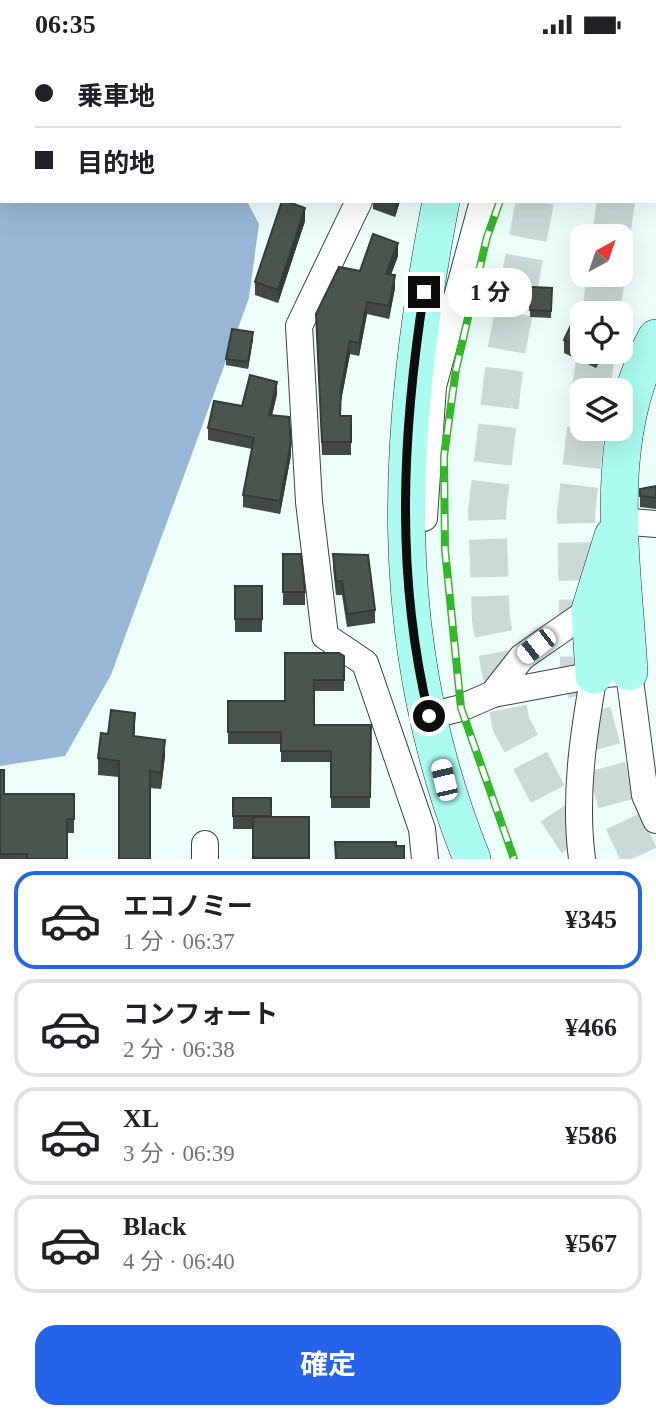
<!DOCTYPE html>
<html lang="ja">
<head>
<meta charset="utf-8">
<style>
	:root { --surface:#fff; --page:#f2f2f2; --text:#202124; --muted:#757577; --line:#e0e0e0; --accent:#2563eb }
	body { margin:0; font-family:"Times New Roman","Noto Sans JP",serif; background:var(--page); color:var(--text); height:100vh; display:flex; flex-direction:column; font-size:26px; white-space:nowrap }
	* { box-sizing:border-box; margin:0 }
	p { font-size:23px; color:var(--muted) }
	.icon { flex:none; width:38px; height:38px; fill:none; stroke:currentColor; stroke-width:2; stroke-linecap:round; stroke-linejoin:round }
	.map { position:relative; height:810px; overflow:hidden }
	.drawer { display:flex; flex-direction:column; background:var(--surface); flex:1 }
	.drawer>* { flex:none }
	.top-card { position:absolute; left:0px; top:0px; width:656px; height:154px; box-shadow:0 7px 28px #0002; display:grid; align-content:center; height:154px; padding:0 35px; background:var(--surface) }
	.needle { width:46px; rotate:40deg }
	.tools { position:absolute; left:570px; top:175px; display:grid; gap:14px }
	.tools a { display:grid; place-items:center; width:63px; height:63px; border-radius:14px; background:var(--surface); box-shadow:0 7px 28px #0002; font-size:35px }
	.end { position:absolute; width:32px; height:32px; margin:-16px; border:9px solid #0d0d0d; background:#fff; box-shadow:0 0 0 4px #fff }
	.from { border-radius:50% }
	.bubble { position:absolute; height:49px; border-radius:21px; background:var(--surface); box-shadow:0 7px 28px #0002; font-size:23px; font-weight:700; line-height:49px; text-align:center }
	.car { position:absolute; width:21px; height:42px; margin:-21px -10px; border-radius:9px; box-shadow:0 0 5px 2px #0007; background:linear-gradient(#fff 24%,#345 0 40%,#fff 0 76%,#345 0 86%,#fff 0) }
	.top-card b { display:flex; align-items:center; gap:24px; height:66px; font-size:26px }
	.top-card b+b { border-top:2px solid var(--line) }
	.top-card i { width:18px; height:18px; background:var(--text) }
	ul { padding:12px 0 0; list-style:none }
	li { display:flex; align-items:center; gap:21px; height:98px; margin:0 14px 10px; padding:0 21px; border:4px solid var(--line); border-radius:21px }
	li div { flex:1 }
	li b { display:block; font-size:26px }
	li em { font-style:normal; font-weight:700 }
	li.active { border-color:var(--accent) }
	li>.icon { width:63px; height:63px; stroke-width:1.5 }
	.cta { display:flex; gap:14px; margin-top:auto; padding:14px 35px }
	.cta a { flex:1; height:80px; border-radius:21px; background:var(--accent); color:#fff; font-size:28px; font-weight:700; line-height:80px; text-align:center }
	.status { display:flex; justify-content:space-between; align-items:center; height:49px; padding:0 35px; background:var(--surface); direction:ltr }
	.status svg { height:19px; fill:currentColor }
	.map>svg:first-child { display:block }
</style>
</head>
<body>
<div class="status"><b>06:35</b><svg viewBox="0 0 49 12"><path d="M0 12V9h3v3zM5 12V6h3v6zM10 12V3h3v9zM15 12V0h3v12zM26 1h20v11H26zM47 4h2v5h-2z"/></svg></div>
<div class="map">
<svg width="656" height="810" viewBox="0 0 656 810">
	<rect width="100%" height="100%" fill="#edfefa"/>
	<path fill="#99b6d7" d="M0 0 90 2H2V152H247L259 175 249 249 111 626 65 707 0 717Z"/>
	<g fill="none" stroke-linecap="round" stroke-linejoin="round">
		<g stroke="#cbdad6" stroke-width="38" stroke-dasharray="38 19" stroke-linecap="butt">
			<path d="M570 2 571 0"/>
			<path d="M645 2V0"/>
			<path d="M535 152 506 304 487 462 491 571 511 675 556 761 588 810"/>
			<path d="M611 187 616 152"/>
			<path d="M601 264 606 226"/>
			<path d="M591 341 596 303"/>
			<path d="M586 380 576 464 579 615 619 763 641 810"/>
		</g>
		<g stroke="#404040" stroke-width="28">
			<g id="street">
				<path d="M418 2V0"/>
				<path d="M543 2 544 0"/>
				<path d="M359 152 299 277 309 453 325 587 365 614 422 780 425 810"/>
				<path d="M424 469 433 337 483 152"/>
				<path d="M618 472 656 475"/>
				<path d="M493 645 522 608 590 561"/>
				<path d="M429 667 461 659 493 645 594 626 629 623 645 746 656 771"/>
				<path d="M205 810V795"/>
				<path d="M582 810C574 748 583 687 594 626"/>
			</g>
		</g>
		<g stroke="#2f2f2f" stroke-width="38">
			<g id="secondary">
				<path d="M473 2 474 0"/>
				<path d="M441 152C397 381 383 589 472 810"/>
				<path d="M629 623C623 514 600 390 656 289"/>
				<path d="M594 626 590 561 613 487"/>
			</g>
		</g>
		<use href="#street" stroke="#fff" stroke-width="26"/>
		<use href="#secondary" stroke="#abfbf0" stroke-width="37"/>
		<g stroke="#35b62b" stroke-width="8">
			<g id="rail">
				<path d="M574 2 575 0"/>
				<path d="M500 152 487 188 456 320 444 407 445 501 461 659 514 810"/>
			</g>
		</g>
		<use href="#rail" stroke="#fff" stroke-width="5" stroke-dasharray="16" stroke-linecap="butt"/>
	</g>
	<g fill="#404943">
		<rect x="654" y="18" width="2" height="80"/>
		<path d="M373 152H400L395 168 373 160Z"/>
		<path d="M305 172 278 254 255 246V233Z"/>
		<path d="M398 207 391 226 395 239 389 270 367 265 359 307 350 305 341 352V367H351V406H322L316 265 360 222Z"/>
		<path d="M531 238 552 239 551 269 530 268Z"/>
		<path d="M583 264V303H603L596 319 564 304V291Z"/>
		<path d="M253 290 248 320 226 316V310Z"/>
		<path d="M277 345 272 367 291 406 280 465 243 458V446L252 400 208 391V379L242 357Z"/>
		<path d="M656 437V460L640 458V440Z"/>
		<path d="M283 505 305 543V556H283Z"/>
		<path d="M333 505 375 561V574L347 578 342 546H336L333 519Z"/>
		<rect x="235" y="537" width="27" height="46"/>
		<path d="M344 607V642H314V676H371L370 759H331V713H281V695H228V652H285Z"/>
		<path d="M135 681 134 687 165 707 161 740 150 739 119 728 98 726V709L108 685Z"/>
		<path d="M0 721 4 745H74V784H67V810H0Z"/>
		<path d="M233 749H271V768H309V810H253V780H233Z"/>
	</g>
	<g fill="#343c37">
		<path d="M396 152H400L395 168V155Z"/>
		<path d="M305 159V172L278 254V241Z"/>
		<path d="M398 194V207L386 238V225Z"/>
		<path d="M395 226V239L389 270V257Z"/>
		<path d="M367 253V265L359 307V294Z"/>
		<path d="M253 283V290L248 320V313Z"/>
		<path d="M350 292V305L341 352V339Z"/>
		<path d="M597 303H603L596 319V305Z"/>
		<path d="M277 333V345L269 378V366Z"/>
		<path d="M291 394V406L280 465V452Z"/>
		<path d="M135 664V681L133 703V687Z"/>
		<path d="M165 691V707L161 740V724Z"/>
	</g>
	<g fill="#4a554e" stroke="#343c37" stroke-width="2">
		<rect x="356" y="0" width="46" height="2"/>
		<rect x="654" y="18" width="2" height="67"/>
		<path d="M282 152H286L305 159 278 241 255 233Z"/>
		<path d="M373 185 398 194 386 225 395 226 389 257 367 253 359 294 350 292 341 339 340 367H351V393H322L316 265 339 218 360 222Z"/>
		<path d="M531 238 552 239 551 262 530 261Z"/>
		<path d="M578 261 585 264H583V299L564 291Z"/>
		<path d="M232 280 253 283 248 313 226 310Z"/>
		<path d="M250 326 277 333 269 366 289 368 291 394 280 452 243 446 254 389 208 379 214 352 242 357Z"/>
		<path d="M656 437V449L640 447V440Z"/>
		<path d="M283 505H301L305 543H283Z"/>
		<path d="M333 505 368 506 375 561 347 565 342 532 336 533Z"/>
		<rect x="235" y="537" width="27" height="33"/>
		<path d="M285 604H339L344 607V631H314V676H371L370 748H331V702H281V683H228V652H285Z"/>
		<path d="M111 661 135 664 133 687 165 691 161 724 150 722V810H119V712L98 709 101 684 108 685Z"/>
		<path d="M0 721H4V745H74V770H67V810H27V805H0Z"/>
		<rect x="233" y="749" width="38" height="18"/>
		<rect x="253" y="768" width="56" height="41"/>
		<path d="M335 793H396V797H404V810H336Z"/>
	</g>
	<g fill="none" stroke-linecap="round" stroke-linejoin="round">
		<path stroke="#0d0d0d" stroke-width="9" d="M424 243C402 385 395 526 429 667"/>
	</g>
</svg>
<div class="tools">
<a><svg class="needle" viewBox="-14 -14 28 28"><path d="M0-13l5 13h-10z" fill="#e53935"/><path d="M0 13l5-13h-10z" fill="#757577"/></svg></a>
<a><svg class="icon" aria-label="locate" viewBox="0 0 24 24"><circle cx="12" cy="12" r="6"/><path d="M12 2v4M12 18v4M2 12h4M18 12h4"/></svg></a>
<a><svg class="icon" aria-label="layers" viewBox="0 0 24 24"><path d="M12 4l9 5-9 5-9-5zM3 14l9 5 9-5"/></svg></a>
</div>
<i class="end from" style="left:429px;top:667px"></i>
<i class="end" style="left:424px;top:243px"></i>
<div class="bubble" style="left:448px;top:219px;width:84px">1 分</div>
<i class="car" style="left:536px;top:597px;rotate:232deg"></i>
<i class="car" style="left:444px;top:731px;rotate:347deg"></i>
<div class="top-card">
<b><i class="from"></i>乗車地</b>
<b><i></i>目的地</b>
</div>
</div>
<section class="drawer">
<ul>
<li class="active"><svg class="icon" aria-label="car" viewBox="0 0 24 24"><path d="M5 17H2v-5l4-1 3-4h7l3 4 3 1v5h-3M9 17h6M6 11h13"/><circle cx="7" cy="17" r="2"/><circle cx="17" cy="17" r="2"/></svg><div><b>エコノミー</b><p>1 分 · 06:37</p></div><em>¥345</em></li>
<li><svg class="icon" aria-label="car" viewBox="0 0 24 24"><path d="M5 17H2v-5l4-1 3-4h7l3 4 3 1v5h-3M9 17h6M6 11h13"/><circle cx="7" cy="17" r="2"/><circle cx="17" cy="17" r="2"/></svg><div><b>コンフォート</b><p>2 分 · 06:38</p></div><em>¥466</em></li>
<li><svg class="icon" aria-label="car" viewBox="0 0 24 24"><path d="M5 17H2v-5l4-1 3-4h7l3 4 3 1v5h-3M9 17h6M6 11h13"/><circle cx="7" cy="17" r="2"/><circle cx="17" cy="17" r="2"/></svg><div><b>XL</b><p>3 分 · 06:39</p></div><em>¥586</em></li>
<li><svg class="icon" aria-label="car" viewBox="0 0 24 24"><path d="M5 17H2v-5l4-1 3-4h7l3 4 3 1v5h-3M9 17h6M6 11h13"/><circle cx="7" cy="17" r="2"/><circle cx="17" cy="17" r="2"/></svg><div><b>Black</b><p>4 分 · 06:40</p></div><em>¥567</em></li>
</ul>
<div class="cta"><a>確定</a></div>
</section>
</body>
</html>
